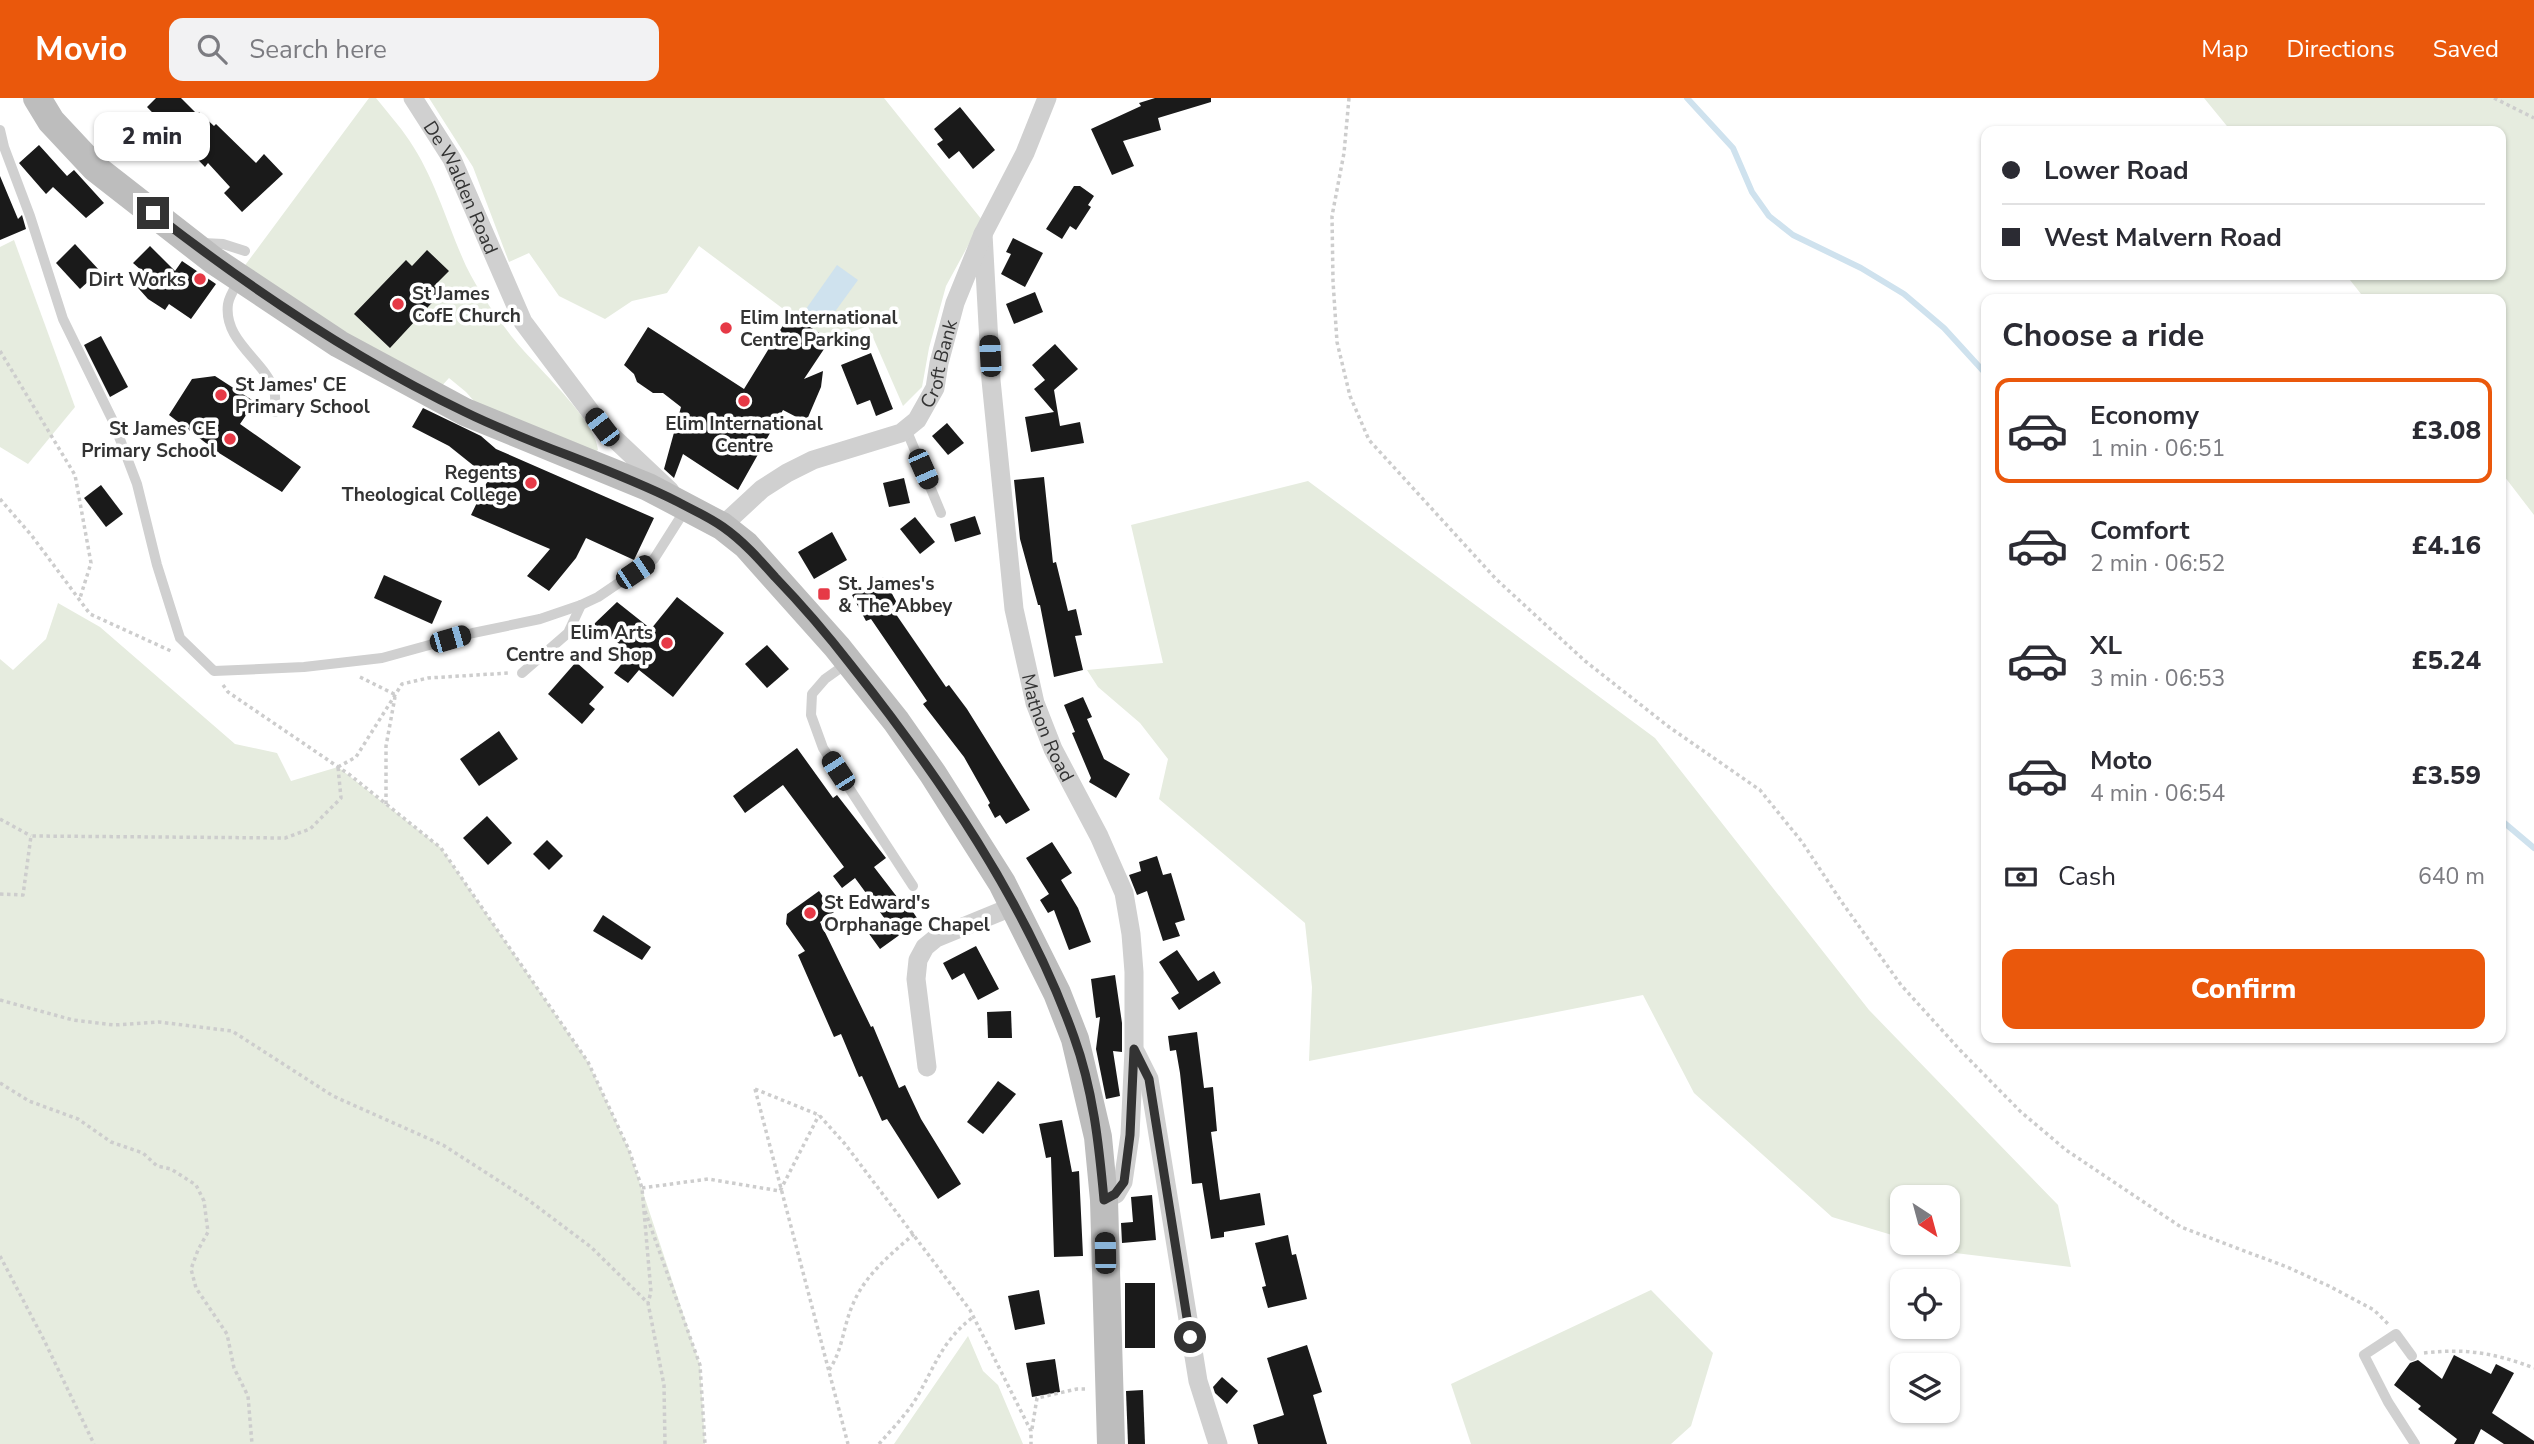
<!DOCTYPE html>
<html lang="en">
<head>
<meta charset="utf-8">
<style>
	:root { --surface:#fff; --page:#f2f2f3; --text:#2b2b33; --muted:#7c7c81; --line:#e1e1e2; --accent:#ea580c }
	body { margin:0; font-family:"Nunito Sans",sans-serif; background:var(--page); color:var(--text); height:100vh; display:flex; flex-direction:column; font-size:26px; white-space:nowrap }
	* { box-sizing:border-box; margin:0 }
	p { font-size:23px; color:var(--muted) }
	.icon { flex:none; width:38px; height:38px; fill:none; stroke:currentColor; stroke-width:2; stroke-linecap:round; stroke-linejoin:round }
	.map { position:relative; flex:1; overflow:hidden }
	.panel { position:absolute; left:1981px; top:196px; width:525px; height:749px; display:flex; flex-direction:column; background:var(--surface); border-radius:14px; box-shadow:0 2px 5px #0004 }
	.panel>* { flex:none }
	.hud { position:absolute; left:1981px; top:28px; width:525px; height:154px; border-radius:14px; box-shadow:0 2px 5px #0004; display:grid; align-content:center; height:154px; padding:0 21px; background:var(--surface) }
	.needle { width:46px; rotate:144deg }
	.tools { position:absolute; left:1890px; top:1087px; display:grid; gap:14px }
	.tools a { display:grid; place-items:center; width:70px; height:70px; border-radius:14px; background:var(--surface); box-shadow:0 2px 5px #0004; font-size:35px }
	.end { position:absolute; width:32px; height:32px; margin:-16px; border:9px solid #333; background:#fff; box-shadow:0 0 0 4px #fff }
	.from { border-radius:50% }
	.bubble { position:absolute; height:49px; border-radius:14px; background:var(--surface); box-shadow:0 2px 5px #0004; font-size:23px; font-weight:800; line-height:49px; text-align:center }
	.car { position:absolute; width:21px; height:42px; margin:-21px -10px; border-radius:9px; box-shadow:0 0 5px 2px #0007; background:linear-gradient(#222 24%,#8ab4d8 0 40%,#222 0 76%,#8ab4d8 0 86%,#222 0) }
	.hud b { display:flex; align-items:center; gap:24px; height:66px; font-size:26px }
	.hud b+b { border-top:2px solid var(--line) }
	.hud i { width:18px; height:18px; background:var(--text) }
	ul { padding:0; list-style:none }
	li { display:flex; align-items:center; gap:21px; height:105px; margin:0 14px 10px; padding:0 7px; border:4px solid transparent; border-radius:14px }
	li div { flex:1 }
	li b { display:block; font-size:26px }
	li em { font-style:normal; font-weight:800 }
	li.current { border-color:var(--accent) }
	li>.icon { width:63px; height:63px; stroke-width:1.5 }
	h2 { padding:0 21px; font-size:32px; line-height:84px }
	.pay { display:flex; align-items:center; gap:18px; height:77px; padding:0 21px; font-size:26px }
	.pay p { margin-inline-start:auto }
	.primary-button { display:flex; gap:14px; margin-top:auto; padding:14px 21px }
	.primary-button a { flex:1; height:80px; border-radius:14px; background:var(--accent); color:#fff; font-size:28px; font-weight:800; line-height:80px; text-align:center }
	header { display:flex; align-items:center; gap:42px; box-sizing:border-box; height:98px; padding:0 35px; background:var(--accent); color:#fff }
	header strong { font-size:33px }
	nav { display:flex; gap:38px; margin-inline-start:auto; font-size:24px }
	.search { width:490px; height:63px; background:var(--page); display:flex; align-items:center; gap:18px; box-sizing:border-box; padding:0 24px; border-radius:14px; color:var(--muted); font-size:26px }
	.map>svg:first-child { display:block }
</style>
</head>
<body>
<header>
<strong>Movio</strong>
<div class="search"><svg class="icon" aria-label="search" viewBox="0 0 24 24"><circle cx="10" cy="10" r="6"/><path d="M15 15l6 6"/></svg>Search here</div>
<nav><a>Map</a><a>Directions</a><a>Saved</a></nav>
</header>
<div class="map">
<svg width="2534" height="1346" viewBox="0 0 2534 1346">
	<rect width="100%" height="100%" fill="#fff"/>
	<g fill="#e6ecdf">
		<path d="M369 0H376C387 14 399 27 409 42 435 80 447 126 466 168 478 192 493 214 509 235 529 263 596 320 598 352L593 355 481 311 466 294 449 280 439 291 370 254 243 170Z"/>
		<path d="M429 0H884L982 122 946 188 929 250 922 289 903 308 868 228 830 242 790 216 699 148 667 195 632 203 605 221 559 198 529 155 509 164 473 69Z"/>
		<path d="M2204 0H2534V417L2501 374V201H2365L2346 177H2501V33H2231Z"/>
		<path d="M14 142 75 309 28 366 0 349V149Z"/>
		<path d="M1308 383 1655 640 1869 912 2058 1107 2071 1169 1955 1155 1919 1145 1948 1144V1099H1902V1140L1832 1119 1694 995 1643 897 1309 963 1312 889 1305 825 1159 701 1168 661 1140 625 1098 589 1087 572 1163 565 1131 427Z"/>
		<path d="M58 505 100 529 235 646 277 655 291 683 338 669 441 750 588 964 629 1052 700 1267 705 1346H0V561L13 572 46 541Z"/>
		<path d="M1651 1192 1713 1255 1691 1328 1671 1346H1471L1451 1286Z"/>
		<path d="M968 1238 983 1273 998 1287 1023 1346H894Z"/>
	</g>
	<path fill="#cfe2ee" d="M837 167 858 182 826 226 806 211Z"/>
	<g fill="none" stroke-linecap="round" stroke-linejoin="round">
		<g stroke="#cfe2ee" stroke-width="6">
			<path d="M1687 0 1733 50 1752 94 1769 118 1793 137 1861 170 1904 196 1944 230 1986 276"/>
			<path d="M2501 722 2534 750"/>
		</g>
	</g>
	<g fill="#1a1a1a">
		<path d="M156 0H181L197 16 199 14 214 28 216 26 256 65 264 56 283 76 242 114 224 95 230 89 208 65 205 69 147 9Z"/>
		<path d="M1155 0H1211V4L1158 20 1161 32 1123 43 1134 68 1112 77 1091 31 1141 8 1139 5Z"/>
		<path d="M960 9 995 52 973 71 959 53 949 61 937 46 943 42 934 31Z"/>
		<path d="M39 47 67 78 74 72 104 105 86 120 53 89 46 96 19 65Z"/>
		<path d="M0 78 18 121 22 117 26 131 0 142Z"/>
		<path d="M1074 88H1080L1094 98 1088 107 1091 109 1076 132 1070 128 1062 141 1046 131Z"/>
		<path d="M1013 140 1043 155 1025 189 1001 176 1011 156 1006 154Z"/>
		<path d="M75 146 100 173 80 191 56 165Z"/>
		<path d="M150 148 175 173 182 163 216 186 191 221 169 206 165 212 148 201 131 182 141 172 133 165Z"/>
		<path d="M427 152 449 173 434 188 441 195 390 250 354 216 406 162 412 168Z"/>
		<path d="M1035 194 1043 214 1014 226 1006 206Z"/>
		<path d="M790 216 830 242 804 281 823 273 821 289 806 324 783 312 738 392 683 356 674 380 664 371 681 309 663 295H653L637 284 634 276 624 267 648 229 744 291Z"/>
		<path d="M101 238 128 289 110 299 84 247Z"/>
		<path d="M1055 246 1078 271 1054 292 1060 328 1080 324 1084 345 1031 354 1025 319 1054 314 1034 291 1045 282 1032 267Z"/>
		<path d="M871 255 893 311 876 318 870 302 857 307 841 267Z"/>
		<path d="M215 278 255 304 240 326 301 369 282 394 219 355 169 317 192 281Z"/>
		<path d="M423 310 481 338 496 351 654 420 634 462 586 440 576 460 549 493 527 478 550 451 471 417 489 380 449 348 412 329Z"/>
		<path d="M947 325 964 345 948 357 932 338Z"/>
		<path d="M1044 379 1053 465 1056 464 1068 513 1076 511 1082 537 1075 538 1083 572 1054 579 1040 507H1038L1020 441 1014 382Z"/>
		<path d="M904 380 910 405 889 409 883 385Z"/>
		<path d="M101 387 123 416 106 429 84 400Z"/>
		<path d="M975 418 981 436 955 444 950 426Z"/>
		<path d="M915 419 935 444 920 456 900 431Z"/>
		<path d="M832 434 847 462 814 481 798 454Z"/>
		<path d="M384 477 442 503 432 526 374 500Z"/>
		<path d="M883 479 897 505 891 509 946 589 949 587 967 611 1030 712 1006 726 1000 717 995 720 988 707 990 705 964 659 923 606 927 603 871 521 866 523 852 497Z"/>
		<path d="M677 499 724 535 673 599 639 572 628 585 614 575 631 555 594 526 617 504 651 531Z"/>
		<path d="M767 547 789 571 767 590 745 566Z"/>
		<path d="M576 564 604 589 589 606 595 611 582 626 548 596Z"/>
		<path d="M1083 599 1092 619 1087 621 1104 661 1130 676 1116 700 1089 684 1091 680 1072 635 1075 634 1064 607Z"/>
		<path d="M499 633 518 661 479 688 460 661Z"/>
		<path d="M797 650 833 700 837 697 886 760 874 769 904 808 907 805 919 823 880 851 867 833 885 821 855 780 842 790 833 778 844 769 783 687 745 715 733 698Z"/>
		<path d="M487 718 512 745 488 767 463 740Z"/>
		<path d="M547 742 563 758 549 772 533 756Z"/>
		<path d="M1052 744 1072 775 1061 782 1078 810 1091 844 1069 852 1054 812 1048 815 1040 802 1049 796 1026 760Z"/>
		<path d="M1157 758 1163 777 1171 775 1185 822 1175 825 1180 838 1163 843 1147 793 1137 797 1129 777 1141 773 1139 764Z"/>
		<path d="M819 793 834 814 820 824 871 929 873 928 899 990 905 987 921 1021 961 1086 938 1101 887 1021 882 1023 862 978 859 979 841 936 834 939 798 857 805 853 786 826 787 816Z"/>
		<path d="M603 817 651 849 642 862 593 833Z"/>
		<path d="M976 848 999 891 978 902 964 875 952 882 943 865Z"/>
		<path d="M1177 852 1198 883 1214 873 1221 885 1179 912 1171 900 1179 895 1159 864Z"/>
		<path d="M1115 877 1122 925V954L1113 953 1120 998 1106 1001 1096 951 1100 919 1096 920 1091 881Z"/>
		<path d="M1011 913 1012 940H988L987 914Z"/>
		<path d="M1197 934 1204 990 1213 989 1217 1033 1211 1034 1220 1102 1260 1095 1265 1127 1224 1134V1139L1211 1141 1202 1085 1192 1086 1180 975 1176 952 1170 953 1168 938Z"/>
		<path d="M998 983 1016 996 983 1036 967 1024Z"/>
		<path d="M1062 1022 1072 1074 1079 1073 1083 1158 1054 1159 1051 1059 1046 1060 1039 1026Z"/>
		<path d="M1152 1097 1156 1142 1122 1145 1121 1125 1133 1124 1131 1099Z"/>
		<path d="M1288 1137 1292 1157 1296 1156 1307 1201 1268 1210 1262 1189 1266 1188 1255 1145Z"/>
		<rect x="1125" y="1185" width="30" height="65"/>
		<path d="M1039 1192 1045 1226 1015 1232 1008 1198Z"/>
		<path d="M1307 1247 1322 1294 1313 1297 1327 1346H1258L1253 1327 1284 1317 1267 1260Z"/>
		<path d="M2454 1257 2491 1276 2496 1266 2514 1275 2492 1315 2534 1343V1346H2504L2481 1331 2474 1346H2454L2457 1341 2418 1311 2421 1308 2394 1287 2410 1265 2418 1262 2442 1281Z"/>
		<path d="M1055 1261 1060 1294 1032 1299 1026 1265Z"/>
		<path d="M1222 1279 1238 1293 1227 1306 1215 1295 1213 1289Z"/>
		<path d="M1143 1292 1145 1346H1128L1126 1293Z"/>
	</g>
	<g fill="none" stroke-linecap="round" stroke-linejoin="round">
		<g stroke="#cdcdcd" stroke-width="3.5" stroke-dasharray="3.5 3.5" stroke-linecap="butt">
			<path d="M1349 0 1344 55 1332 118 1333 183 1337 244 1350 298 1369 342 1496 481 1585 563 1669 629 1760 692 1802 744 1841 803 1901 887 1960 952 2021 1014 2066 1052 2181 1129 2287 1169 2329 1188 2374 1212 2388 1226"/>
			<path d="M2494 0 2534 20"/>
			<path d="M0 253 75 377 91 465 80 500"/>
			<path d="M0 401 32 438 90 516 171 553"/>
			<path d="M360 579 396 597"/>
			<path d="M223 587 228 594 350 677 441 750 588 964 629 1052 642 1090 651 1194 648 1205"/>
			<path d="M338 669 356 659 402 586 428 580 509 575"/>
			<path d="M386 706V648L395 599"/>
			<path d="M0 721 31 738"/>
			<path d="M0 796 23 797 31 738 285 740 310 731 341 700 338 669"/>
			<path d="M0 902 73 922 114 927 159 924 232 933 333 998 443 1047 527 1101 591 1149 648 1205 664 1287 665 1346"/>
			<path d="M0 985 29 1003 78 1021 111 1044 143 1055 157 1068 171 1071 196 1087 204 1103 208 1134 198 1152 191 1171 196 1190 227 1236 234 1270 248 1298 252 1346"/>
			<path d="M755 991 819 1017 845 1046 970 1212 1031 1333V1346"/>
			<path d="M755 991 848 1346"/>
			<path d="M642 1090 708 1081 780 1093 819 1017"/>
			<path d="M645 1113 700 1267 705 1346"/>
			<path d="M0 1158 44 1242 94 1346"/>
			<path d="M2424 1255C2465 1250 2495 1255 2534 1270"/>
			<path d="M829 1272C843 1252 843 1228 853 1206 865 1177 891 1156 914 1136"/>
			<path d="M1032 1331 1037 1300 1077 1291H1085"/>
			<path d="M879 1346C892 1331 907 1316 917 1299 936 1266 942 1243 973 1219"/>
		</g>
		<g stroke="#d0d0d0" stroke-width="10">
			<path d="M0 32 4 49 30 118 63 221 113 323 137 386 157 467 180 540 214 573 304 569 382 560 473 535 540 521 581 507 598 499 654 461 685 412"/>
			<path d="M203 145 223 146 245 153"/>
			<path d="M240 181C236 188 229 198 228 206 223 243 265 263 274 292 276 298 275 307 275 314"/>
			<path d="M906 331 941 415"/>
			<path d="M846 566 825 581 812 596 811 617 823 650 913 788"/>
			<path d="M522 575 568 535 581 507"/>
			<path d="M2412 1258 2396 1236 2364 1257 2388 1304 2415 1346"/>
		</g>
		<g stroke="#d0d0d0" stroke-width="19">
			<path id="s1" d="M413 0 452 61 523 224 602 329 670 393"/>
			<path id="s2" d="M983 136 991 282 1014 511 1035 605 1053 651 1099 738 1124 795 1131 836 1134 874V952L1130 1037 1123 1084 1116 1096 1104 1102"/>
			<path id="s3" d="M722 428 762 391 787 375 813 362 901 335 917 322 935 290 939 265 955 205 983 136 1025 55 1047 0"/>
			<path d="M1136 955 1149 981 1198 1283 1218 1346"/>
			<path d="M927 969 916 881 918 862 925 849 936 840 1014 808"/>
		</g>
		<path stroke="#bdbdbd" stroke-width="28" d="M37 0 51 23 95 70 213 162 339 246 465 314 648 389 722 428 746 447 837 549 896 623 933 676 1002 785 1057 895 1075 941 1098 1039 1104 1102 1111 1346"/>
	</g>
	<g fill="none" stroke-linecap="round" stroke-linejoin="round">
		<path stroke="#333" stroke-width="9" d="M153 115C251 191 353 260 465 314 534 348 609 369 678 404 693 412 709 419 723 429 743 443 759 461 775 479 802 507 827 536 851 567 939 678 1026 804 1074 939 1093 991 1099 1047 1104 1102L1115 1096 1124 1084 1130 1037 1134 951 1149 981 1190 1239"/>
	</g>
	<g fill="#e63946" stroke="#fff" stroke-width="2.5">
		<circle cx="200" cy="181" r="7"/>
		<circle cx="398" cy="206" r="7"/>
		<circle cx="726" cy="230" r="7"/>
		<circle cx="221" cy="297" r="7"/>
		<circle cx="744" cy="303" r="7"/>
		<circle cx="230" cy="341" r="7"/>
		<circle cx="531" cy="385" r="7"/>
		<rect x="817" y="489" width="14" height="14" rx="3.5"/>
		<circle cx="667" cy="545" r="7"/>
		<circle cx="810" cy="815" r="7"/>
	</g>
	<g text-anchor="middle" stroke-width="7" stroke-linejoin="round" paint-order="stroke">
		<g font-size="19" fill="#333" stroke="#fff">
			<text dy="7" stroke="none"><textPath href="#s1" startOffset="102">De Walden Road</textPath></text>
			<text dy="7" stroke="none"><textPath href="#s3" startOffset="287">Croft Bank</textPath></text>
			<text dy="7" stroke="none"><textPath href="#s2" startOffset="500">Mathon Road</textPath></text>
		</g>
		<g font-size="19" font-weight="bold" fill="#333" stroke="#fff" text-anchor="start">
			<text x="186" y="188" text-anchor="end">Dirt Works</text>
			<text x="412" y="202">St James<tspan x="412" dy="22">CofE Church</tspan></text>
			<text x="740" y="226">Elim International<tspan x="740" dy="22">Centre Parking</tspan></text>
			<text x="235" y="293">St James' CE<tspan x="235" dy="22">Primary School</tspan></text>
			<text x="744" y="332" text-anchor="middle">Elim International<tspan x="744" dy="22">Centre</tspan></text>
			<text x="216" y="337" text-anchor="end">St James CE<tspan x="216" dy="22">Primary School</tspan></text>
			<text x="517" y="381" text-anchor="end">Regents<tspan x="517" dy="22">Theological College</tspan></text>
			<text x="838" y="492">St. James's<tspan x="838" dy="22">&amp; The Abbey</tspan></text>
			<text x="653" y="541" text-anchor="end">Elim Arts<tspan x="653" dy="22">Centre and Shop</tspan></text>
			<text x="824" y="811">St Edward's<tspan x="824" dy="22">Orphanage Chapel</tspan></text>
		</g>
	</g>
</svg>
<div class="tools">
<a><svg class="needle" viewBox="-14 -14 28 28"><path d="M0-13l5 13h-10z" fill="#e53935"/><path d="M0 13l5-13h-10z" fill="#7c7c81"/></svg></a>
<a><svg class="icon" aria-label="locate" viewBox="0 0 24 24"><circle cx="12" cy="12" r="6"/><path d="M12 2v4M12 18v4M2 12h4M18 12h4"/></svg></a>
<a><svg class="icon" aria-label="layers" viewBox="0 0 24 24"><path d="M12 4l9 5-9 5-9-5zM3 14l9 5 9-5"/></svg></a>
</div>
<i class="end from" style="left:1190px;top:1239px"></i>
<i class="end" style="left:153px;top:115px"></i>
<div class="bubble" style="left:94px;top:14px;width:116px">2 min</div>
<i class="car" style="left:990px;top:258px;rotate:357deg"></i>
<i class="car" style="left:602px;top:329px;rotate:323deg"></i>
<i class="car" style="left:923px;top:371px;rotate:156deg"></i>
<i class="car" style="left:635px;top:474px;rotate:56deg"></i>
<i class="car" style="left:450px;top:541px;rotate:74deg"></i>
<i class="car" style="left:838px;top:673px;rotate:327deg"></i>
<i class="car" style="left:1105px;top:1155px;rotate:359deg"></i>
<div class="hud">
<b><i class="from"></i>Lower Road</b>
<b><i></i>West Malvern Road</b>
</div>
<section class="panel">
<h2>Choose a ride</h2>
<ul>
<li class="current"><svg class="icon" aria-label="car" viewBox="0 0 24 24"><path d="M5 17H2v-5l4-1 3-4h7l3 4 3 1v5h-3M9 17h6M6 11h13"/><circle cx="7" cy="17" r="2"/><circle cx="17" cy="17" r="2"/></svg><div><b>Economy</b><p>1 min · 06:51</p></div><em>£3.08</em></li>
<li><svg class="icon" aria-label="car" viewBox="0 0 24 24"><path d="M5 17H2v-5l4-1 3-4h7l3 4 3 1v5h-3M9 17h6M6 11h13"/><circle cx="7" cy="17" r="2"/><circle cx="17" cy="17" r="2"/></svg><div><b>Comfort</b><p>2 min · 06:52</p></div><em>£4.16</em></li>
<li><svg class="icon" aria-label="car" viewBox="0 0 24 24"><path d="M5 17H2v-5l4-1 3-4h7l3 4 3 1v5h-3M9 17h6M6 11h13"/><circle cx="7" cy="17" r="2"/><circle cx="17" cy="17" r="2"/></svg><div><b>XL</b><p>3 min · 06:53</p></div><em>£5.24</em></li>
<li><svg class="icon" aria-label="car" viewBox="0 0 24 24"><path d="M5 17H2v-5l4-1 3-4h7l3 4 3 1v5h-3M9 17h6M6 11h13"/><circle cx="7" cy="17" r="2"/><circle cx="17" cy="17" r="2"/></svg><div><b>Moto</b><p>4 min · 06:54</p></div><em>£3.59</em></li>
</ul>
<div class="pay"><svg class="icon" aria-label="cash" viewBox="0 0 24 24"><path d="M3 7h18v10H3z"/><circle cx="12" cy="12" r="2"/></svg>Cash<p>640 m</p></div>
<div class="primary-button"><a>Confirm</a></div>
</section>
</div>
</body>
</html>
